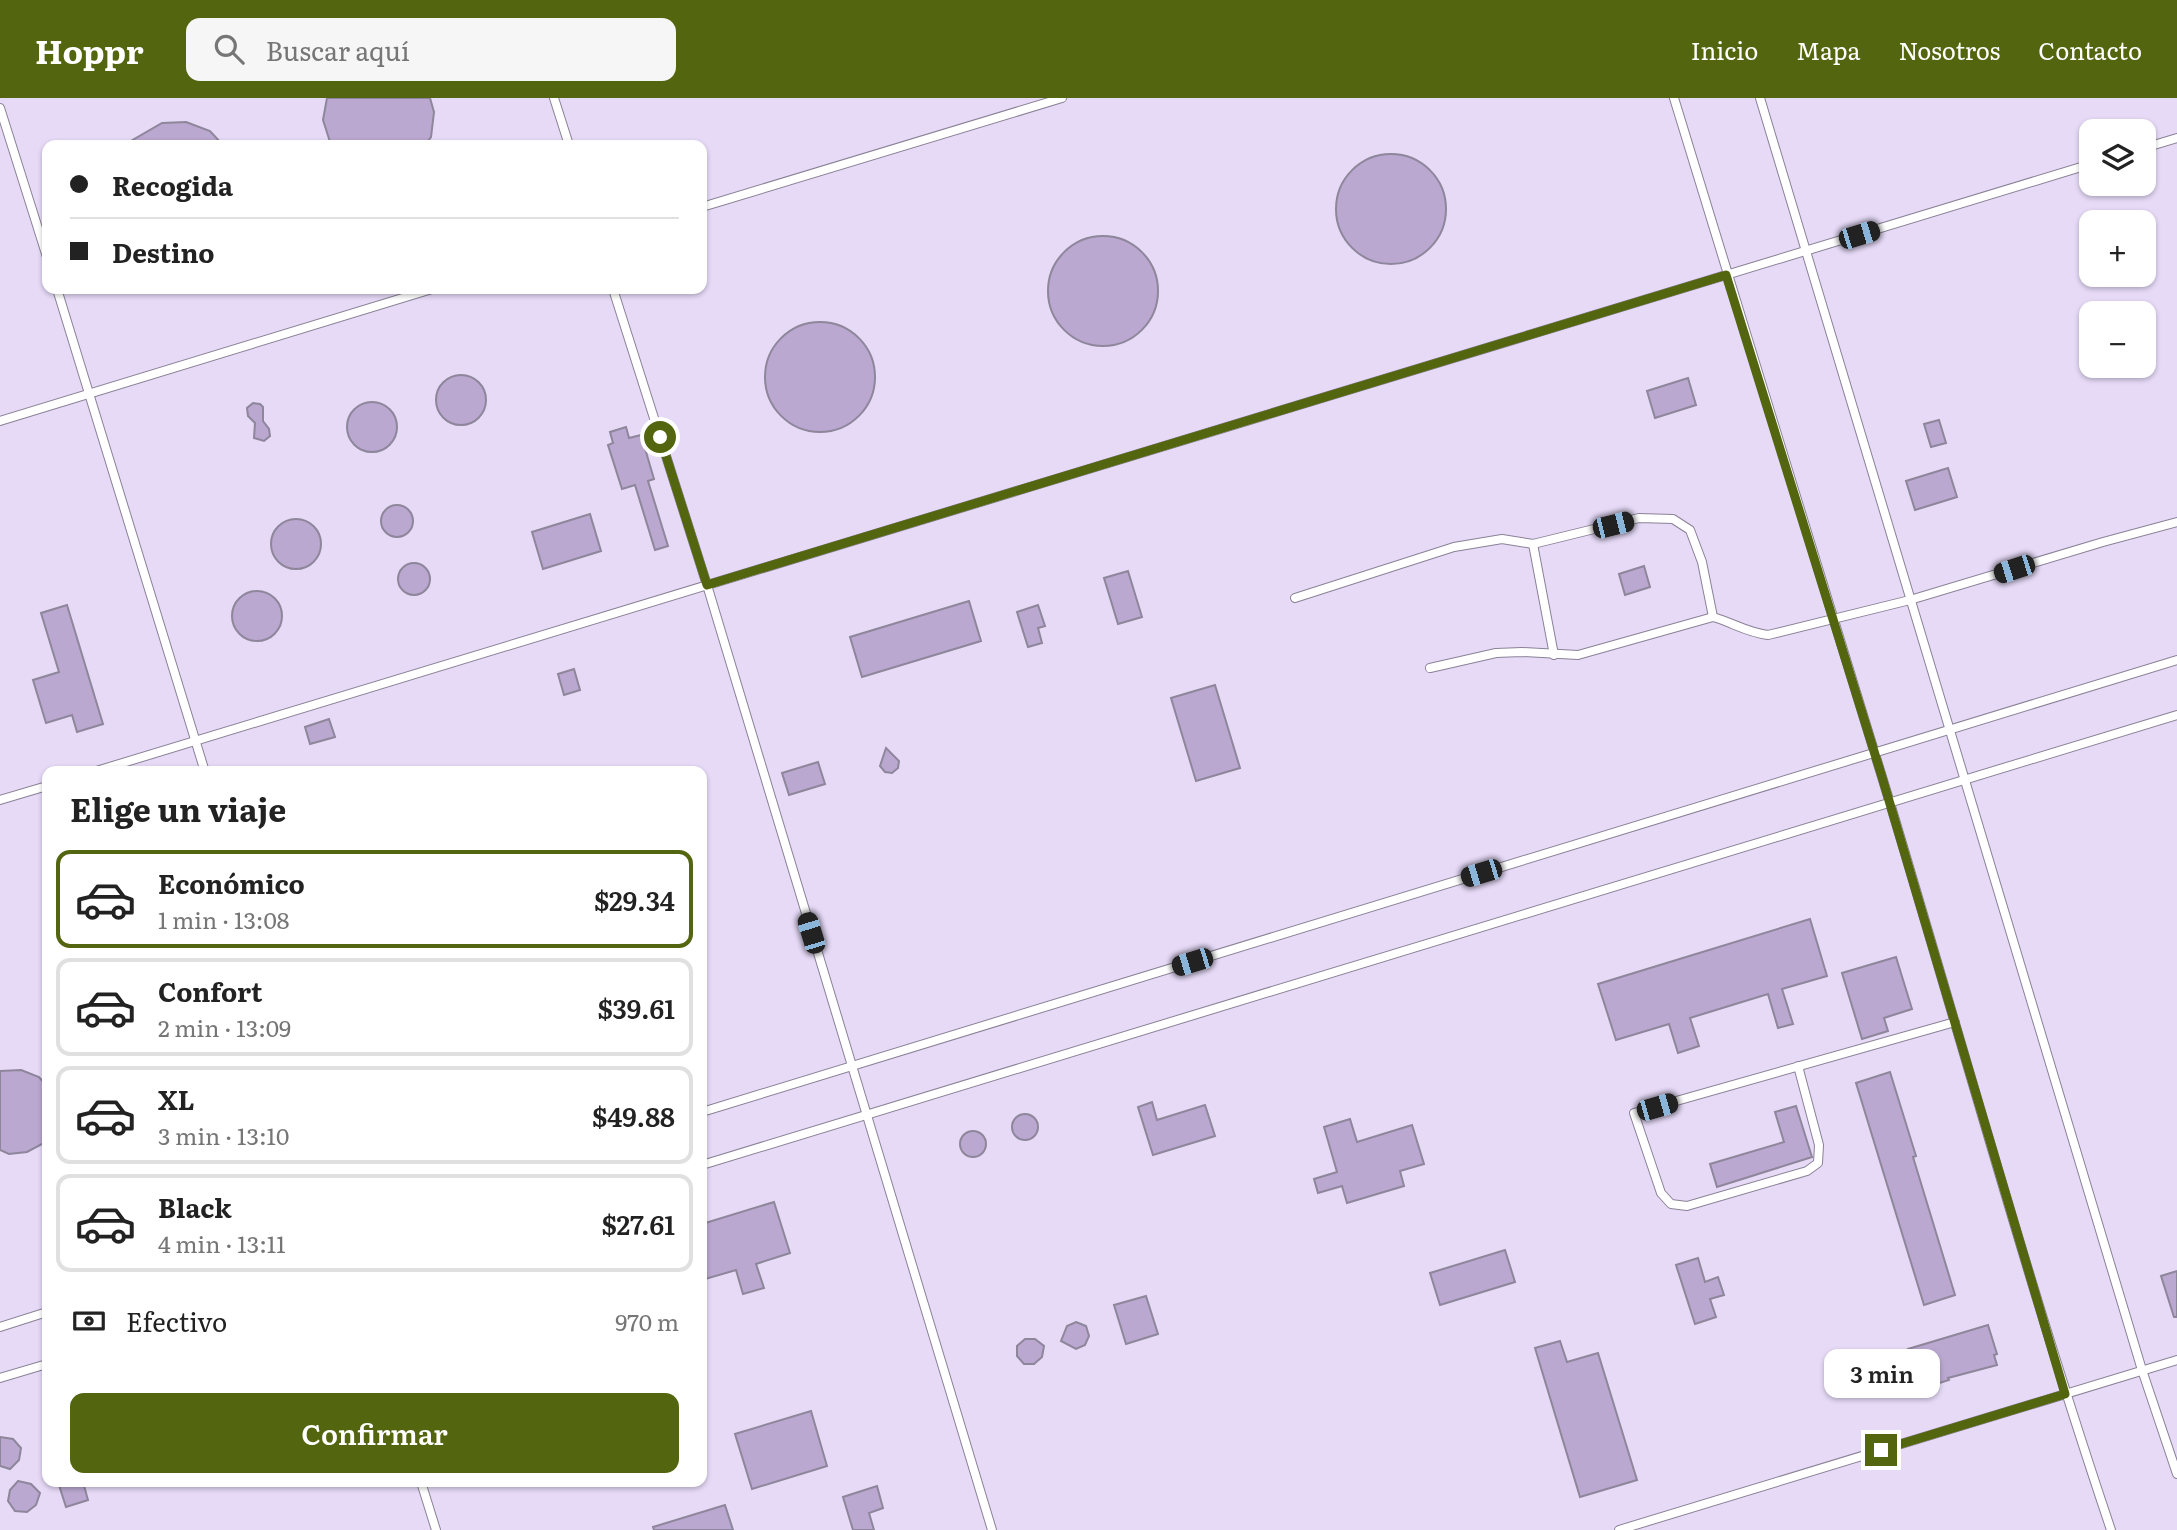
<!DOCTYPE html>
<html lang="es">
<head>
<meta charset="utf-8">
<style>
	:root { --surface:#fff; --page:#f6f6f6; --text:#222; --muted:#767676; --line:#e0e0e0; --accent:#53650f }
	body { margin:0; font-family:Literata,serif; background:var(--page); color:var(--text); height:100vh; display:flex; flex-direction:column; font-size:26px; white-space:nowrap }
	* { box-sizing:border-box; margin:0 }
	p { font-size:23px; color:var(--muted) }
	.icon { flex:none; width:38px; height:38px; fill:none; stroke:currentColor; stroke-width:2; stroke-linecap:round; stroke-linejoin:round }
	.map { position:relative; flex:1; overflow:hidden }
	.drawer { position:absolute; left:42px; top:668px; width:665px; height:721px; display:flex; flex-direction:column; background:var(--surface); border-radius:14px; box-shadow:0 2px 5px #0004 }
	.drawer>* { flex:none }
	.banner { position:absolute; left:42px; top:42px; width:665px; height:154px; border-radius:14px; box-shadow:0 2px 5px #0004; display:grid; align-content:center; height:154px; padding:0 28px; background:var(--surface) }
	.buttons { position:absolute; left:2079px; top:21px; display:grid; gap:14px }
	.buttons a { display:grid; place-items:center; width:77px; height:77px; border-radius:14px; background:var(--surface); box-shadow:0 2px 5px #0004; font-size:35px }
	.end { position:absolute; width:32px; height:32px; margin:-16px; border:9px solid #53650f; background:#fff; box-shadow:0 0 0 4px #fff }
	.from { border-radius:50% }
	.bubble { position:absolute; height:49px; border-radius:14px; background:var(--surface); box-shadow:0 2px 5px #0004; font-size:23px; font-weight:600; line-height:49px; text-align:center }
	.car { position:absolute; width:21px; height:42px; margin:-21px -10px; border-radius:9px; box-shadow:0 0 5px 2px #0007; background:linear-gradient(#222 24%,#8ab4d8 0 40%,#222 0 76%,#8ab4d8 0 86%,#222 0) }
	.banner b { display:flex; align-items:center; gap:24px; height:66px; font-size:26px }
	.banner b+b { border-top:2px solid var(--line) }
	.banner i { width:18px; height:18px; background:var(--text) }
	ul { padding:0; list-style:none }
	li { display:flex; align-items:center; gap:21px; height:98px; margin:0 14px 10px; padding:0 14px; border:4px solid var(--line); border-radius:14px }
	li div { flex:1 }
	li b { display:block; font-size:26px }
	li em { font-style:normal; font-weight:600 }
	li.current { border-color:var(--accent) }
	li>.icon { width:63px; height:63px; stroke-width:1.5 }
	h2 { padding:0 28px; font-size:32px; line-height:84px }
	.pay { display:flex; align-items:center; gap:18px; height:77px; padding:0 28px; font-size:26px }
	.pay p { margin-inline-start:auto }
	.button { display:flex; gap:14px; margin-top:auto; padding:14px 28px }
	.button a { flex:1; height:80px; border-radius:14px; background:var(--accent); color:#fff; font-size:28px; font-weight:600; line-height:80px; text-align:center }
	header { display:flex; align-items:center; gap:42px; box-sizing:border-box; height:98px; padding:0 35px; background:var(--accent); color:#fff }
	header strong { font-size:33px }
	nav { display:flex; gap:38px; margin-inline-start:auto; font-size:24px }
	.search { width:490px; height:63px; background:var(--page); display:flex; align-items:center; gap:18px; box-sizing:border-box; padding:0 24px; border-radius:14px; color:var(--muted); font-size:26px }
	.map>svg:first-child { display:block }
</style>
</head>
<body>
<header>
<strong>Hoppr</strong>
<div class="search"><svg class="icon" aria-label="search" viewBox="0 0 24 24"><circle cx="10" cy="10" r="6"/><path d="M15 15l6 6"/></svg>Buscar aquí</div>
<nav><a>Inicio</a><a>Mapa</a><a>Nosotros</a><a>Contacto</a></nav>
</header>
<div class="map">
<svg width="2177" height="1432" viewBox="0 0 2177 1432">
	<rect width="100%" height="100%" fill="#efe6fd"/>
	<path fill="#e6daf7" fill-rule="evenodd" d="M0 0H2177V1432H0ZM2091 33H2144V86H2091ZM47 47H702V191H47ZM2091 124H2144V177H2091ZM2091 215H2144V268H2091ZM47 674H702V1384H47Z"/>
	<g fill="#baa8d1" stroke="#8e869a" stroke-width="2">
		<path d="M327 0H430L434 14 431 39 425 47H331L323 22Z"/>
		<path d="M186 24 210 33 223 47H124L162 25Z"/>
		<circle cx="1391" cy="111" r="55"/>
		<circle cx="1103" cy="193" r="55"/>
		<circle cx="820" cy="279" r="55"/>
		<circle cx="461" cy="302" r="25"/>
		<path d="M1688 280 1696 307 1655 320 1647 293Z"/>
		<circle cx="372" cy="329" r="25"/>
		<path d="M253 305 260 306 263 309V323L269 331 270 338 264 343 254 340 255 325 248 318 247 310Z"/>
		<path d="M1939 322 1946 345 1931 349 1924 326Z"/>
		<path d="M626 329 629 340 641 337 654 381 648 383 668 448 655 452 635 387 622 391 608 347 613 345 610 334Z"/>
		<path d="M1948 370 1957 399 1915 412 1906 383Z"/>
		<circle cx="397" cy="423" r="16"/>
		<path d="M590 416 601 453 543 471 532 434Z"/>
		<circle cx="296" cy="446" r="25"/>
		<circle cx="414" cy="481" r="16"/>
		<path d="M1644 468 1650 489 1625 497 1619 476Z"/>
		<path d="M1128 473 1142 519 1118 526 1104 480Z"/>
		<circle cx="257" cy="518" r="25"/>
		<path d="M969 503 981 543 862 579 850 539Z"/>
		<path d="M67 507 103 626 77 634 72 617 46 625 33 582 59 574 41 515Z"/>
		<path d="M1038 507 1045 528 1038 530 1042 545 1028 549 1017 514Z"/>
		<path d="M574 571 580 592 564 597 558 576Z"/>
		<path d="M1215 587 1240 670 1196 683 1171 600Z"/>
		<path d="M329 621 335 639 310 646 305 629Z"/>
		<path d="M886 650 899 663 898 670 892 675 885 674 880 668Z"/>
		<path d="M818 664 825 686 789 697 782 675Z"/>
		<path d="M1810 821 1827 878 1782 891 1793 926 1778 930 1768 896 1690 920 1699 948 1678 955 1669 926 1616 942 1598 886Z"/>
		<path d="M1896 859 1912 911 1884 920 1888 933 1862 941 1842 875Z"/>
		<path d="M21 972 39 979 47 988V1040L44 1045 27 1054 9 1056 0 1052V973Z"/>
		<path d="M1890 974 1916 1058 1913 1059 1955 1197 1924 1207 1856 985Z"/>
		<path d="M1152 1004 1157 1022 1205 1007 1215 1038 1153 1057 1138 1009Z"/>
		<path d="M1796 1008 1812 1059 1717 1089 1710 1066 1784 1044 1775 1014Z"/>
		<circle cx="1025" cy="1029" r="13"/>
		<path d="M1350 1021 1357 1044 1412 1027 1424 1066 1400 1073 1404 1088 1347 1105 1342 1088 1318 1095 1314 1081 1337 1074 1324 1029Z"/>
		<circle cx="973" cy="1046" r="13"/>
		<path d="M774 1104 790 1155 756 1166 764 1190 743 1196 736 1172 702 1182V1126Z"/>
		<path d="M1505 1152 1515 1184 1440 1207 1430 1175Z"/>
		<path d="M1698 1160 1705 1184 1718 1179 1724 1197 1710 1201 1716 1219 1695 1226 1676 1167Z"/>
		<path d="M2177 1173V1219H2174L2161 1178Z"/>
		<path d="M1146 1198 1158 1236 1126 1246 1114 1207Z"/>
		<path d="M1076 1224 1086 1228 1089 1238 1085 1247 1076 1251 1061 1243 1067 1228Z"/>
		<path d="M1988 1227 1997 1256 1994 1257 1997 1267 1948 1280 1949 1282 1921 1291 1908 1251Z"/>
		<path d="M1025 1241H1035L1044 1248 1042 1259 1034 1266H1024L1017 1258V1248Z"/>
		<path d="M1560 1243 1567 1264 1598 1255 1637 1382 1580 1399 1535 1250Z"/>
		<path d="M811 1313 827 1368 752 1391 735 1336Z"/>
		<path d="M0 1339 13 1341 21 1350 19 1362 10 1371 0 1368Z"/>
		<path d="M18 1383 31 1386 40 1395 36 1407 27 1414 15 1413 8 1403 10 1392Z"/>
		<path d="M58 1384H83L88 1402 66 1409Z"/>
		<path d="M877 1388 883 1410 869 1415 874 1432H853L843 1399Z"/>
		<path d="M725 1407 733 1432H654L653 1429Z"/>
	</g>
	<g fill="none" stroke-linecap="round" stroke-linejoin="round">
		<g stroke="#8a8296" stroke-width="10">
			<g id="lane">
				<path d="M554 0 569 47"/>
				<path d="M1674 0C1744 236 1819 470 1890 705 1963 948 2030 1192 2111 1432"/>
				<path d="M1760 0 2142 1272 2177 1376"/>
				<path d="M0 10 47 159"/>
				<path d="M2144 50 2177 40"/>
				<path d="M702 109 1062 0"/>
				<path d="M57 191 205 674"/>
				<path d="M613 191 707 487 992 1432"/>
				<path d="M0 323 432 191"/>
				<path d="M1533 446 1554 557"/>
				<path d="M1295 500 1454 449 1502 441 1533 446 1639 420 1673 421 1690 432 1702 464 1713 519"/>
				<path d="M1430 570 1496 555 1522 554 1578 557 1713 519C1734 525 1745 534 1768 537L1910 502 2103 444 2177 424"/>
				<path d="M93 674 2091 66"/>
				<path d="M0 702 47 688"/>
				<path d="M1798 968 1819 1047 1818 1065 1807 1073 1687 1108 1671 1106 1661 1095 1634 1015 1955 924"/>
				<path d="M702 1014 2177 562"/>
				<path d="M702 1067 2177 617"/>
				<path d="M0 1229 47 1214"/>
				<path d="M0 1280 47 1266"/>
				<path d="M421 1384 436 1432"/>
				<path d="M1619 1432 2177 1262"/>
			</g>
		</g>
		<use href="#lane" stroke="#fff" stroke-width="8"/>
	</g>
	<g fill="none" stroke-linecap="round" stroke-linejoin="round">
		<path stroke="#53650f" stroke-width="9" d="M660 339 707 487 1726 177 1882 679 2065 1296 1881 1352"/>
	</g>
</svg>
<div class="buttons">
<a><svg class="icon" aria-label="layers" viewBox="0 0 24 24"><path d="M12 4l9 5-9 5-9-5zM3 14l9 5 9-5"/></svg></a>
<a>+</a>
<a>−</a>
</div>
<i class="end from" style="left:660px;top:339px"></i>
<i class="end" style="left:1881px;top:1352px"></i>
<div class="bubble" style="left:1824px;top:1251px;width:116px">3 min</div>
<i class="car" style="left:1859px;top:137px;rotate:73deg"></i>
<i class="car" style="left:1613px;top:427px;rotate:76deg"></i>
<i class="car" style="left:2014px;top:471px;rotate:252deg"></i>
<i class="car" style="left:1481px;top:775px;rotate:253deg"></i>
<i class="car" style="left:811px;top:835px;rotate:343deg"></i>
<i class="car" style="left:1192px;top:864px;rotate:253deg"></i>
<i class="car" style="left:1657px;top:1009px;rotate:74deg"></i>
<div class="banner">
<b><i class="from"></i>Recogida</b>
<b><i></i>Destino</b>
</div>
<section class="drawer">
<h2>Elige un viaje</h2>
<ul>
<li class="current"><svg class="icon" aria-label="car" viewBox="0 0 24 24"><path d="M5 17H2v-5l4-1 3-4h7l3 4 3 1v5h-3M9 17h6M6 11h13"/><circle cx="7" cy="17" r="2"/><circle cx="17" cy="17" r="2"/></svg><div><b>Económico</b><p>1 min · 13:08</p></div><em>$29.34</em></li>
<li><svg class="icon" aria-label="car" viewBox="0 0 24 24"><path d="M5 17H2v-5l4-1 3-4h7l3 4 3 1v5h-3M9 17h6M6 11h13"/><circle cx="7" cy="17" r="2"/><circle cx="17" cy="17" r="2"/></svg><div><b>Confort</b><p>2 min · 13:09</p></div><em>$39.61</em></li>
<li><svg class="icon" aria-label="car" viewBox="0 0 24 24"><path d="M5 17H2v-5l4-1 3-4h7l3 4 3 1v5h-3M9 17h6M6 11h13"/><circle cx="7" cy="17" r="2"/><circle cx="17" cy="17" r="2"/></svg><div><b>XL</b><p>3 min · 13:10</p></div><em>$49.88</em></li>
<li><svg class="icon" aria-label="car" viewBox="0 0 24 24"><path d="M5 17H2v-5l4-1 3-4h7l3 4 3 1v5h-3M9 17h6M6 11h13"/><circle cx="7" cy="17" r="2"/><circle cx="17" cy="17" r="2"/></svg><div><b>Black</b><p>4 min · 13:11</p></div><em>$27.61</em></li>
</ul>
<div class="pay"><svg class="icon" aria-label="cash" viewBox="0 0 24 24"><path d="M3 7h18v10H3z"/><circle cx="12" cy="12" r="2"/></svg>Efectivo<p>970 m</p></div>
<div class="button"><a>Confirmar</a></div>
</section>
</div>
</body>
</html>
